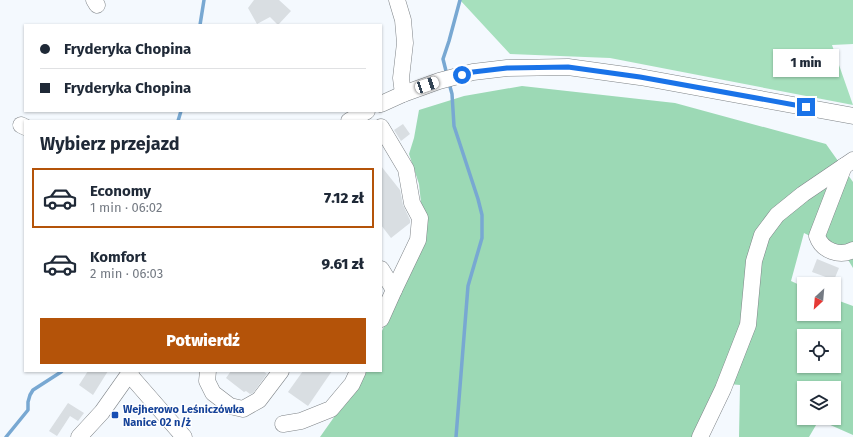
<!DOCTYPE html>
<html lang="pl">
<head>
<meta charset="utf-8">
<style>
	:root { --surface:#fff; --page:#f6f6f7; --text:#1f2937; --muted:#747a83; --line:#e0e1e3; --accent:#b45309 }
	body { margin:0; font-family:"Fira Sans",sans-serif; background:var(--page); color:var(--text); height:100vh; display:flex; flex-direction:column; font-size:15px; white-space:nowrap }
	* { box-sizing:border-box; margin:0 }
	p { font-size:13px; color:var(--muted) }
	.icon { flex:none; width:22px; height:22px; fill:none; stroke:currentColor; stroke-width:2; stroke-linecap:round; stroke-linejoin:round }
	.map { position:relative; flex:1; overflow:hidden }
	.side { position:absolute; left:24px; top:120px; width:358px; height:252px; display:flex; flex-direction:column; background:var(--surface); border-radius:0px; box-shadow:0 1px 3px #0004 }
	.side>* { flex:none }
	.guide { position:absolute; left:24px; top:24px; width:358px; height:88px; border-radius:0px; box-shadow:0 1px 3px #0004; display:grid; align-content:center; height:88px; padding:0 16px; background:var(--surface) }
	.needle { width:26px; rotate:206deg }
	.tools { position:absolute; left:797px; top:277px; display:grid; gap:8px }
	.tools a { display:grid; place-items:center; width:44px; height:44px; border-radius:0px; background:var(--surface); box-shadow:0 1px 3px #0004; font-size:20px }
	.end { position:absolute; width:18px; height:18px; margin:-9px; border:5px solid #1a73e8; background:#fff; box-shadow:0 0 0 2px #fff }
	.from { border-radius:50% }
	.bubble { position:absolute; height:28px; border-radius:0px; background:var(--surface); box-shadow:0 1px 3px #0004; font-size:13px; font-weight:800; line-height:28px; text-align:center }
	.car { position:absolute; width:12px; height:24px; margin:-12px -6px; border-radius:5px; box-shadow:0 0 3px 1px #0007; background:linear-gradient(#fff 24%,#345 0 40%,#fff 0 76%,#345 0 86%,#fff 0) }
	.guide b { display:flex; align-items:center; gap:14px; height:38px; font-size:15px }
	.guide b+b { border-top:1px solid var(--line) }
	.guide i { width:10px; height:10px; background:var(--text) }
	ul { padding:0; list-style:none }
	li { display:flex; align-items:center; gap:12px; height:60px; margin:0 8px 6px; padding:0 8px; border:2px solid transparent; border-radius:0px }
	li div { flex:1 }
	li b { display:block; font-size:15px }
	li em { font-style:normal; font-weight:800 }
	li.current { border-color:var(--accent) }
	li>.icon { width:36px; height:36px; stroke-width:1.5 }
	h2 { padding:0 16px; font-size:18px; line-height:48px }
	.button { display:flex; gap:8px; margin-top:auto; padding:8px 16px }
	.button a { flex:1; height:46px; border-radius:0px; background:var(--accent); color:#fff; font-size:16px; font-weight:800; line-height:46px; text-align:center }
	.map>svg:first-child { display:block }
</style>
</head>
<body>
<div class="map">
<svg width="853" height="437" viewBox="0 0 853 437">
	<rect width="100%" height="100%" fill="#f4f9fe"/>
	<path fill="#a6e0bd" d="M460 0H853V44L832 45 853 105 610 58 510 54Z"/>
	<path fill="#9cd9b5" fill-rule="evenodd" d="M522 86 675 103 826 144 853 182V268L844 253 804 233 791 281 804 287V314H834V299L853 306V435L819 420 809 437H739L740 385 717 383 693 437H320L356 386 363 371H381V333L425 240 419 184 409 154 414 138 419 110 464 96ZM804 336H834V366H804ZM804 388H834V418H804Z"/>
	<g fill="none" stroke-linecap="round" stroke-linejoin="round">
		<g stroke="#78a8d2" stroke-width="3.5">
			<path d="M200 25 204 0"/>
			<path d="M447 75 443 59 449 41 460 0"/>
			<path d="M449 83 452 94 454 126 478 199 482 215V238L468 286 456 437"/>
			<path d="M178 121 181 111"/>
			<path d="M6 437 28 410V402L30 395 33 390 61 372 62 371"/>
		</g>
	</g>
	<g fill="#d9dee2">
		<path d="M254 0H279L291 11 278 25 270 17 257 24 248 8Z"/>
		<path d="M403 124 410 134 401 141 394 130Z"/>
		<path d="M381 166 400 190 403 205 410 220V223L391 238 381 225Z"/>
		<path d="M817 259 839 268 834 280 812 272Z"/>
		<path d="M88 371H108L93 395 79 385Z"/>
		<path d="M231 371H263L267 374 253 393 250 394 246 391 244 392 226 378Z"/>
		<path d="M303 371H332L308 406 288 392Z"/>
		<path d="M68 403 84 413 78 421 70 416 57 436 49 431Z"/>
	</g>
	<g fill="none" stroke-linecap="round" stroke-linejoin="round">
		<g stroke="#7e8387" stroke-width="17">
			<g id="minor">
				<path d="M94 0 97 5"/>
				<path d="M397 0 403 20 405 43 401 78 403 94"/>
				<path d="M381 104 403 94 439 81 473 72 507 68 568 67 640 77 853 116"/>
				<path d="M349 121 367 111"/>
				<path d="M21 125 25 127"/>
				<path d="M381 127 406 169 412 203 420 218 418 240 394 290"/>
				<path d="M844 166 817 236C822 251 840 257 853 250"/>
				<path d="M381 269 394 290 381 319"/>
				<path d="M208 371 207 381 213 393 230 406 243 409 259 400 281 371"/>
				<path d="M129 374 184 437"/>
				<path d="M283 424 301 421 331 409 352 384 358 371"/>
				<path d="M79 437 102 412 131 371"/>
				<path d="M700 437 723 389 748 325 754 261 762 235 777 215 803 194 853 160"/>
			</g>
		</g>
		<use href="#minor" stroke="#fff" stroke-width="16"/>
	</g>
	<g fill="none" stroke-linecap="round" stroke-linejoin="round">
		<path stroke="#1a73e8" stroke-width="5" d="M462 75 473 72 507 68 568 67 640 77 806 107"/>
	</g>
	<rect fill="#1a4fb4" stroke="#fff" stroke-width="1.5" x="111" y="411" width="8" height="8" rx="2"/>
	<g text-anchor="middle" stroke-width="3" stroke-linejoin="round" paint-order="stroke">
		<g font-size="11" font-weight="bold" fill="#164399" stroke="#fff" text-anchor="start">
			<text x="123" y="413">Wejherowo Leśniczówka<tspan x="123" dy="13">Nanice 02 n/ż</tspan></text>
		</g>
	</g>
</svg>
<div class="tools">
<a><svg class="needle" viewBox="-14 -14 28 28"><path d="M0-13l5 13h-10z" fill="#e53935"/><path d="M0 13l5-13h-10z" fill="#747a83"/></svg></a>
<a><svg class="icon" aria-label="locate" viewBox="0 0 24 24"><circle cx="12" cy="12" r="6"/><path d="M12 2v4M12 18v4M2 12h4M18 12h4"/></svg></a>
<a><svg class="icon" aria-label="layers" viewBox="0 0 24 24"><path d="M12 4l9 5-9 5-9-5zM3 14l9 5 9-5"/></svg></a>
</div>
<i class="end from" style="left:462px;top:75px"></i>
<i class="end" style="left:806px;top:107px"></i>
<div class="bubble" style="left:773px;top:49px;width:66px">1 min</div>
<i class="car" style="left:427px;top:85px;rotate:71deg"></i>
<div class="guide">
<b><i class="from"></i>Fryderyka Chopina</b>
<b><i></i>Fryderyka Chopina</b>
</div>
<section class="side">
<h2>Wybierz przejazd</h2>
<ul>
<li class="current"><svg class="icon" aria-label="car" viewBox="0 0 24 24"><path d="M5 17H2v-5l4-1 3-4h7l3 4 3 1v5h-3M9 17h6M6 11h13"/><circle cx="7" cy="17" r="2"/><circle cx="17" cy="17" r="2"/></svg><div><b>Economy</b><p>1 min · 06:02</p></div><em>7.12 zł</em></li>
<li><svg class="icon" aria-label="car" viewBox="0 0 24 24"><path d="M5 17H2v-5l4-1 3-4h7l3 4 3 1v5h-3M9 17h6M6 11h13"/><circle cx="7" cy="17" r="2"/><circle cx="17" cy="17" r="2"/></svg><div><b>Komfort</b><p>2 min · 06:03</p></div><em>9.61 zł</em></li>
</ul>
<div class="button"><a>Potwierdź</a></div>
</section>
</div>
</body>
</html>
